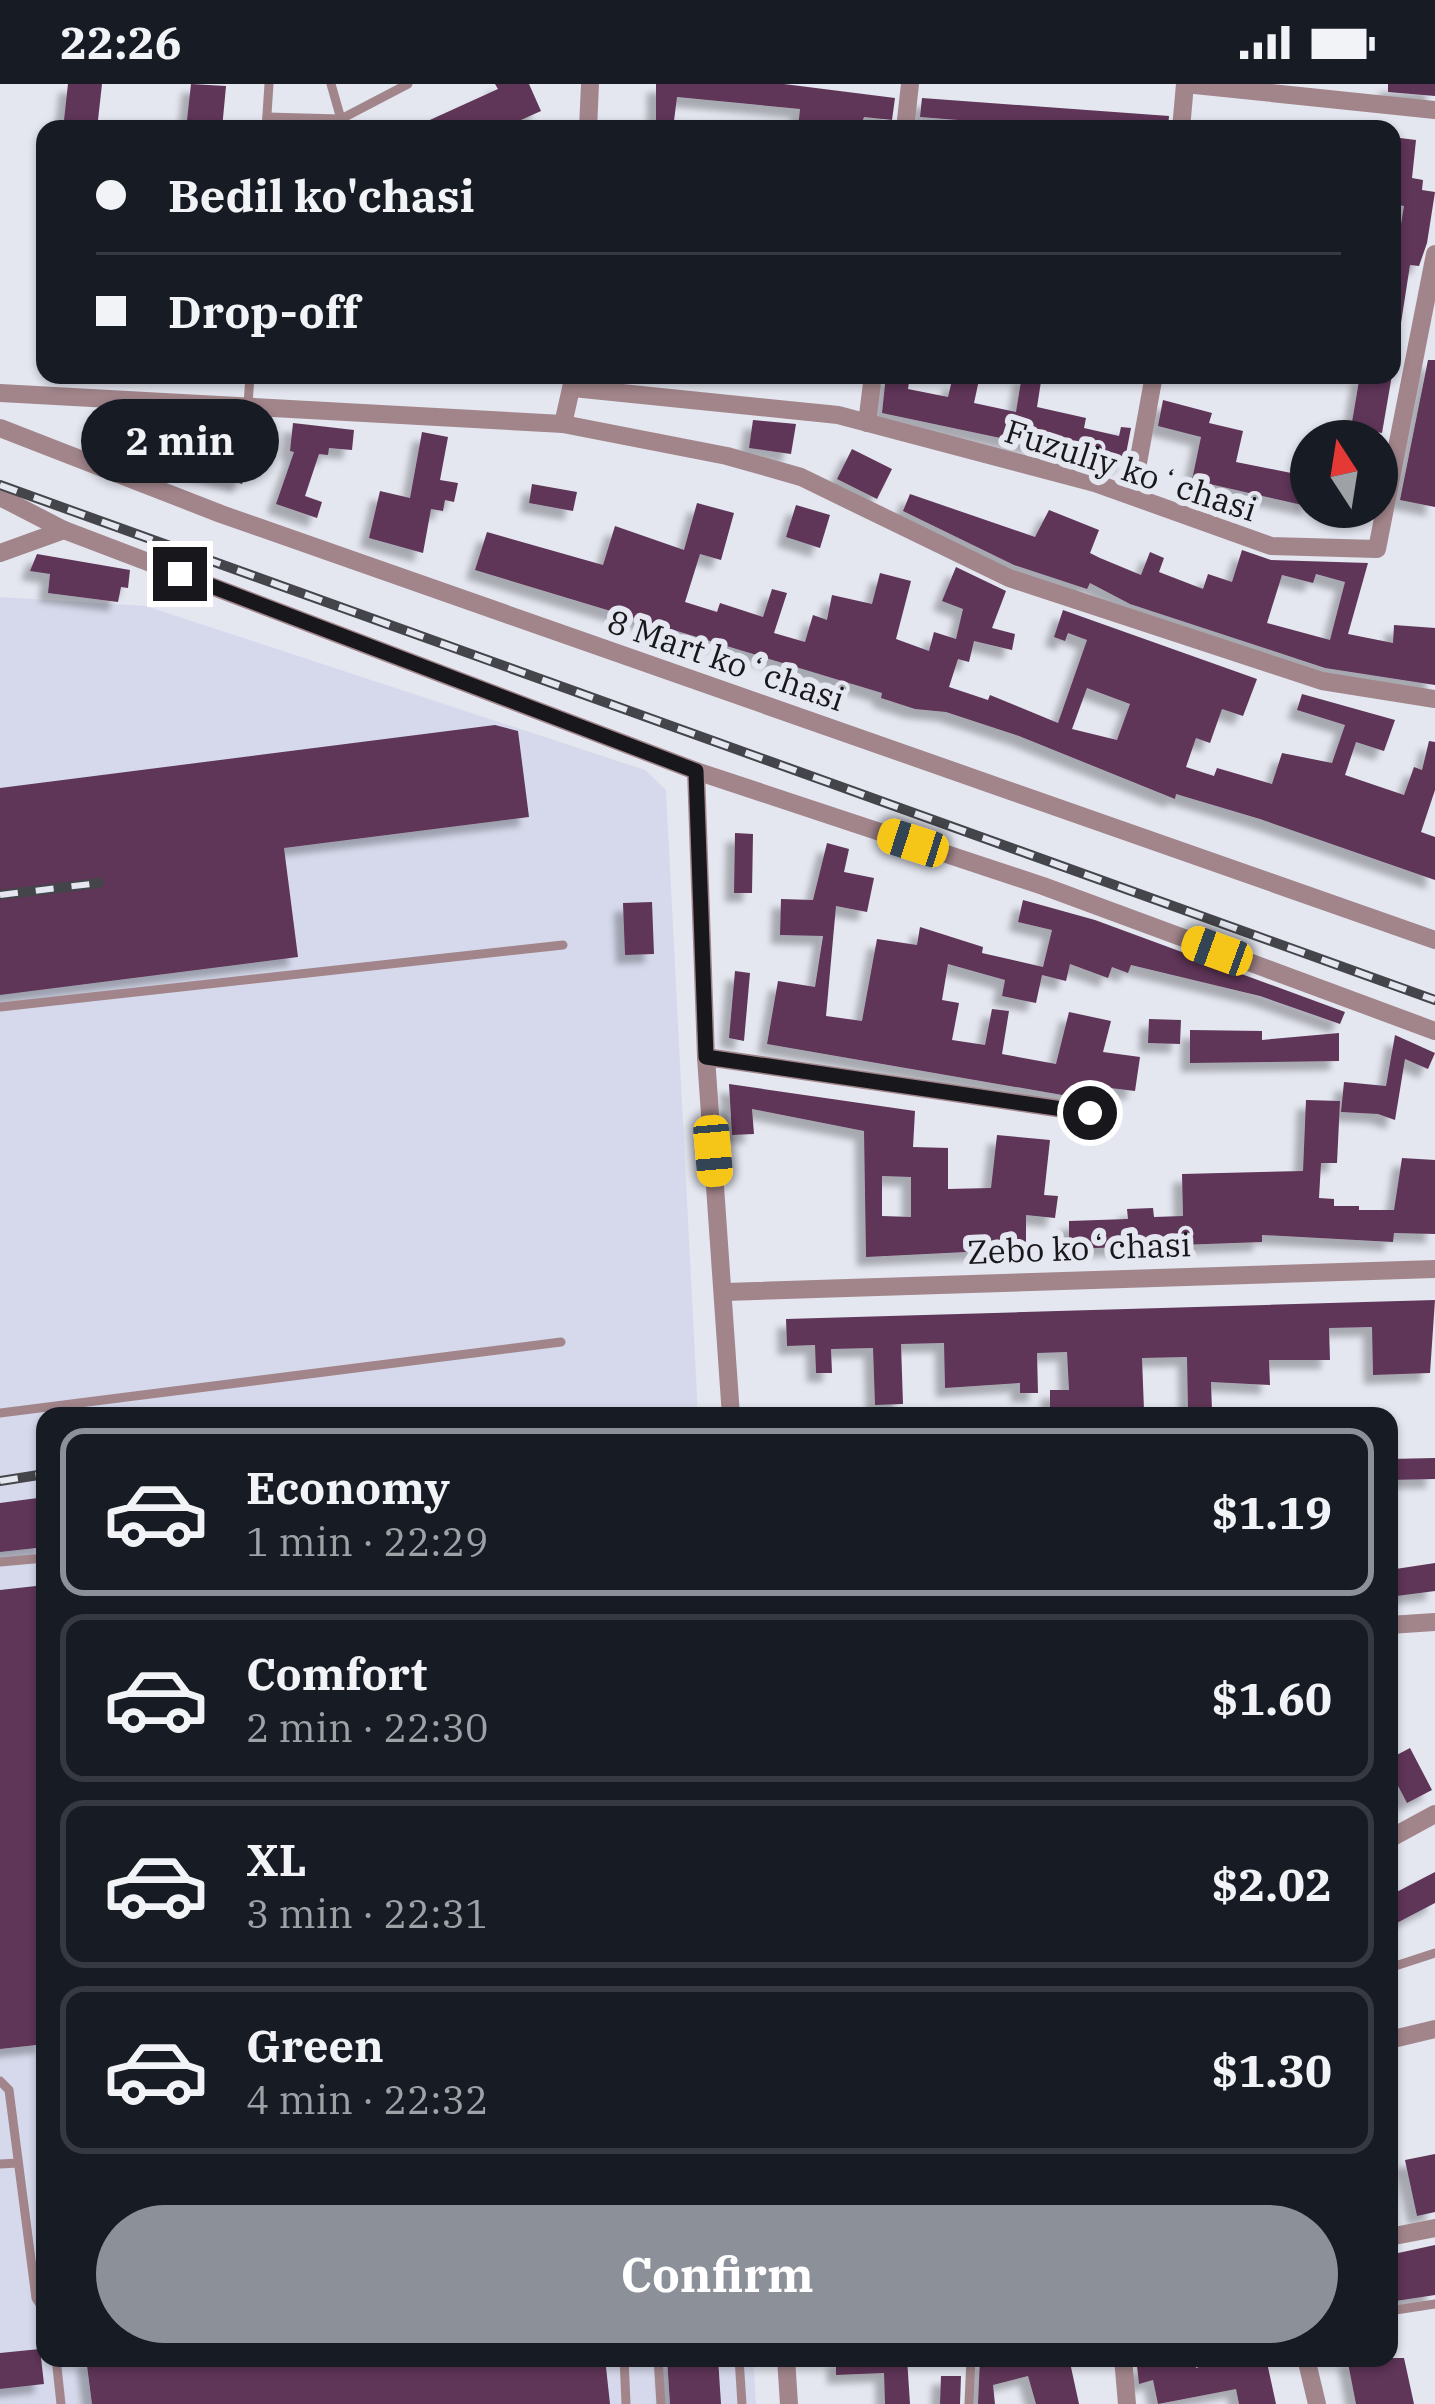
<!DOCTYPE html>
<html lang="en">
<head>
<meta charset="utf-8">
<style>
	:root { --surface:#171b24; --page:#242831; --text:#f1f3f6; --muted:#9ea1a6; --line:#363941; --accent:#8c9099 }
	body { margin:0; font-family:"IBM Plex Serif",serif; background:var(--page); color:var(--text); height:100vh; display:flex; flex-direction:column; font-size:45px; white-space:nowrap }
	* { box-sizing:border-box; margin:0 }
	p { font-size:39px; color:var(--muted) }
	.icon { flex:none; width:66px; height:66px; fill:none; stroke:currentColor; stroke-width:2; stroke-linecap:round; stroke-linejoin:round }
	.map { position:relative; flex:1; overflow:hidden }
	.side { position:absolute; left:36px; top:1323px; width:1362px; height:960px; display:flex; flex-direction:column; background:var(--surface); border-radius:24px; box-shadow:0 3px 9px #0004 }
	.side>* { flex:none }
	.top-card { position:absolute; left:36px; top:36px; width:1365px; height:264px; border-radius:24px; box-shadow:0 3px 9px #0004; display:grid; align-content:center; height:264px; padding:0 60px; background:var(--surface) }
	.needle { width:78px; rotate:348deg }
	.fabs { position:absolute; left:1290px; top:336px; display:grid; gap:24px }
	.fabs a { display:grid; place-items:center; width:108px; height:108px; border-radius:50%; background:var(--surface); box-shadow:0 3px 9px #0004; font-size:60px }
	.end { position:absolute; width:54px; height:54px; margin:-27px; border:15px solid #18181c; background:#fff; box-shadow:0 0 0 6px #fff }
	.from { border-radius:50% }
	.bubble { position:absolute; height:84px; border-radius:42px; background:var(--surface); box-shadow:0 3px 9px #0004; font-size:39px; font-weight:700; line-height:84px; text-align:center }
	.car { position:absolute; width:36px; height:72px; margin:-36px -18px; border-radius:15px; box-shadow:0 0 9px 3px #0007; background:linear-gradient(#f5c518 24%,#345 0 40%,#f5c518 0 76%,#345 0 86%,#f5c518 0) }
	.top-card b { display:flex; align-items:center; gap:42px; height:114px; font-size:45px }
	.top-card b+b { border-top:3px solid var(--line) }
	.top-card i { width:30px; height:30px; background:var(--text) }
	ul { padding:21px 0 0; list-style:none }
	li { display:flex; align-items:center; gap:36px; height:168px; margin:0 24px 18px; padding:0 36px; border:6px solid var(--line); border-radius:24px }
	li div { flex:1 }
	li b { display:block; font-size:45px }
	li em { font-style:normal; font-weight:700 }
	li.selected { border-color:var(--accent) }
	li>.icon { width:108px; height:108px; stroke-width:1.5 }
	.cta { display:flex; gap:24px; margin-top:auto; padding:24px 60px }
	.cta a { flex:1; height:138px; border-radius:72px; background:var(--accent); color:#fff; font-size:48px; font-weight:700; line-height:138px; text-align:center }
	.status { display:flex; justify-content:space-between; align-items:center; height:84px; padding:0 60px; background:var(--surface); direction:ltr }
	.status svg { height:33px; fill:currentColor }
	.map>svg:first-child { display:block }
</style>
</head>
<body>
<div class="status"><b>22:26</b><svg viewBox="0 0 49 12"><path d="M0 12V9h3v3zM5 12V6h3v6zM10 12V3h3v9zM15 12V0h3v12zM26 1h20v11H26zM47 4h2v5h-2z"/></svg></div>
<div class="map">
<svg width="1435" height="2320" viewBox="0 0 1435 2320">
	<defs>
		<filter id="shadow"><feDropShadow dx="-9" dy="9" stdDeviation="3" flood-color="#0004"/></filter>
	</defs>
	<rect width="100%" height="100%" fill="#e4e6f0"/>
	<path fill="#d5d9eb" d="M0 513 146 522 645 686 666 706 698 1332H45V2274H753L756 2320H0Z"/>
	<g fill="#5e3658" fill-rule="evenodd" filter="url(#shadow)">
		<path d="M68 0H102L97 45H63Z"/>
		<path d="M191 0 226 2 222 45H186Z"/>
		<path d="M495 0H529L541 27 501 45H410L498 5Z"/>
		<path d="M656 0H784L895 14 892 36 864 33 860 45H798L800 25 677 13 673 45H656Z"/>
		<path d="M1388 0H1435V12L1388 8Z"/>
		<path d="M922 14 1169 32 1168 45H983L984 38 920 33Z"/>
		<path d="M1392 53 1416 56 1412 94 1423 96 1422 106 1435 108 1427 159 1419 182 1410 181 1401 239H1392V163L1397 164 1404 122 1392 120Z"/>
		<path d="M1428 276H1435V423L1400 416Z"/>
		<path d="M886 291H910L908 305 948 313 952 296 964 299 965 291H980L974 319 1016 328 1022 291H1042L1037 323 1086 334 1084 344 1119 352 1121 343 1131 344 1124 380 882 329Z"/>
		<path d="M1360 291H1392L1382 349 1351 344Z"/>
		<path d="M1163 316 1212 329 1209 339 1243 347 1236 378 1311 393V423L1192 396 1201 353 1158 342Z"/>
		<path d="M753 336 796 340 791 370 749 364Z"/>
		<path d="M293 339 354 346 352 366 329 364 328 371 319 370 305 412 322 418 317 434 276 420 294 368 290 367Z"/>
		<path d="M422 348 448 353 440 396 458 399 454 418 445 416 443 427 431 425 423 469 369 454 380 407 410 414Z"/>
		<path d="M852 365 892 385 877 415 837 395Z"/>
		<path d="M199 369 248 383 242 400 194 386Z"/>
		<path d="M532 400 577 408 573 427 529 419Z"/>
		<path d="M910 410 1035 453 1049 426 1099 446 1090 469 1100 474 1141 491 1150 468 1164 474 1159 488 1203 505 1208 490 1232 498 1242 466 1271 476 1368 479 1348 550 1393 559 1394 541 1435 544V601L1325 584 1130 520 1090 499 1087 505 1014 481 903 427ZM1316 490 1345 498 1330 556 1267 539 1282 491 1313 499Z"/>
		<path d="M697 419 734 429 721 476 700 470 685 518 717 528 720 519 763 533 772 505 787 509 774 549 805 558 813 531 827 536 832 511 872 520 880 489 911 497 896 555 929 567 934 548 956 555 963 525 942 517 956 483 1006 507 992 544 1015 550 1012 566 974 557 969 578 958 575 949 603 988 616 990 611 1058 639 1087 556 1068 549 1065 557 1054 553 1063 526 1257 595 1243 632 1222 625 1210 659 1196 654 1186 683 1214 692 1217 684 1272 700 1282 669 1332 679 1345 641 1297 626 1302 610 1395 636 1384 667 1356 658 1345 691 1404 711 1414 683 1422 686 1429 657 1435 658V706L1421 748 1435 753V796L1260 735 1176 710 1175 715 1019 652 946 628 915 625 881 614 882 609 475 486 487 448 603 481 615 442 684 466ZM1087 604 1130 620 1117 656 1072 645Z"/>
		<path d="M796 421 830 431 820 464 786 453Z"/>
		<path d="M37 470 130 486 128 504 121 503 118 518 48 509 50 490 30 487Z"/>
		<path d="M495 641 518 647 529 733 284 764 298 873 0 911V704Z"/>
		<path d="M735 749 753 750 752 809H734Z"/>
		<path d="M827 759 849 765 844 788 874 794 867 828 836 822 826 932 862 937 877 855 917 861 920 843 983 863 982 869 1043 883 1052 846 1018 838 1023 816 1095 836 1345 928 1340 940 1260 912 1131 881 1128 889 1112 883 1108 894 1070 880 1066 897 1042 891 1036 919 1002 912 1005 896 948 880 942 916 959 919 952 956 985 961 992 925 1009 927 1002 970 1056 980 1069 928 1111 937 1103 968 1140 973 1135 1007 1094 1002 1091 1016 767 960 778 897 815 903 823 852 780 851 781 815 813 816Z"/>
		<path d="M652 818 654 870 625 871 623 819Z"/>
		<path d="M735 887 750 889 744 957 729 954Z"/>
		<path d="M1149 935 1181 936 1180 960 1148 959Z"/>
		<path d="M1190 946 1262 947V956L1339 949V977L1190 979Z"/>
		<path d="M1395 951 1435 969 1428 985 1405 975 1395 1036 1378 1030 1341 1028 1344 998 1386 1002Z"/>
		<path d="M729 1000 915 1027 913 1063 948 1064V1105L991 1104 997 1051 1050 1056 1044 1111 1058 1112 1055 1134 1026 1131V1165L866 1173 864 1047 752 1025 754 1050 732 1051ZM882 1092 911 1093V1133L882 1132Z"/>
		<path d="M1306 1016 1340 1017 1337 1079H1321L1319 1114 1334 1115V1122H1359V1126H1394L1402 1074 1435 1076V1150L1394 1149 1393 1158 1262 1151V1158L1069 1165V1137L1128 1135 1127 1125 1153 1124 1154 1133 1183 1132 1182 1090 1303 1087Z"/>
		<path d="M1435 1216 1430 1289 1373 1291 1372 1243 1329 1244 1330 1276H1269L1270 1301 1211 1298 1212 1327H1188L1187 1273 1142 1274 1144 1326 1050 1329V1306H1069L1067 1268 1037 1269 1038 1309H1020V1299L945 1304 944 1259 901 1260 903 1320 875 1321 873 1264 831 1265 832 1289H816L815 1261 787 1262 786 1235Z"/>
		<path d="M1435 1374V1395L1389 1396V1375Z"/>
		<path d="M45 1413V1463L0 1468V1419Z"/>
		<path d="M1435 1479V1507L1389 1513V1486Z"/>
		<path d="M45 1501V1960L0 1965V1506Z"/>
		<path d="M1410 1664 1432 1706 1407 1719 1397 1700 1389 1704V1675Z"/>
		<path d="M1435 1788V1819L1389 1843V1812Z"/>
		<path d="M1435 2070V2128L1417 2132 1405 2076Z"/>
		<path d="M1435 2161V2211L1389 2218V2171Z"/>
		<path d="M40 2265 44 2300 0 2305V2269Z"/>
		<path d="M86 2274H605L610 2320H92Z"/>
		<path d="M667 2274H718L721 2320H670Z"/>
		<path d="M836 2274H907L910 2320H885L884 2289 836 2291Z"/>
		<path d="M980 2274H1069L1079 2320H1036L1028 2292 993 2301 995 2320H978Z"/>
		<path d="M1167 2274H1194L1196 2284 1226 2274H1266L1276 2320H1239L1236 2305 1158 2320 1153 2296 1139 2300 1137 2282Z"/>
		<path d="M1347 2274H1404L1414 2320H1356Z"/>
		<path d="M941 2292H961L960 2320H940Z"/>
	</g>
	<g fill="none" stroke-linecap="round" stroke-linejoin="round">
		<g stroke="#a1858b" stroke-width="9">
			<path d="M331 0 341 35"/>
			<path d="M267 33 341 35 408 0"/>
			<path d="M266 45 269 0"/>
			<path d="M248 321 250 291"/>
			<path d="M0 923 563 861"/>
			<path d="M0 1329 561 1258"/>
			<path d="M0 1478 45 1474"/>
			<path d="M1389 1884 1435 1869"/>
			<path d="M0 1997 9 2006 36 2214 45 2228"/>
			<path d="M0 2080 18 2079"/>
			<path d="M1389 2227 1435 2220"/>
			<path d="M56 2274 61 2320"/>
			<path d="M624 2274 626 2320"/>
			<path d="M658 2274 661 2320"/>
			<path d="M739 2274 742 2320"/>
			<path d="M969 2320 971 2274"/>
		</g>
		<g stroke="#a1858b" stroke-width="18">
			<path d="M1185 0 1435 26"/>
			<path d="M588 45 590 0"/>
			<path d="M905 45 910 0"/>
			<path d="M1181 45 1185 0"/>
			<path d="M573 304 838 331 1095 399 1271 462 1377 465 1435 170"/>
			<path d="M0 309 563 340 727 372 801 393 1009 494 1322 597 1435 615"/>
			<path d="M867 339 873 291"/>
			<path d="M563 340 574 291"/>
			<path d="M0 344 221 430 1435 856"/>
			<path d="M1132 412 1154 291"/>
			<path d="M0 413 64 446 696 687 1043 802 1435 947"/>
			<path d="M0 469 64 446"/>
			<path d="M696 687 706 973 731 1332"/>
			<path d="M706 973 1090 1029"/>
			<path d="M725 1208 1435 1185"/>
			<path d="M1389 1541 1435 1538"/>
			<path d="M1389 1755 1435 1730"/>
			<path d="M1389 1956 1435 1945"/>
			<path d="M1389 2153 1435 2144"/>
			<path d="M786 2274 789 2320"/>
			<path d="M1123 2274 1127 2320"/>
			<path d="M1306 2274 1317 2320"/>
		</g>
		<g stroke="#44454a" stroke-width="10">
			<g id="rail">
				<path d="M0 401 1435 916"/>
				<path d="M0 811 99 799"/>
				<path d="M0 1397 45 1390"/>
			</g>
		</g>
		<use href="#rail" stroke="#e4e6f0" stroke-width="6" stroke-dasharray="18" stroke-linecap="butt"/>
	</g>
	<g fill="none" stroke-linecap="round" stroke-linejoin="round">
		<path stroke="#18181c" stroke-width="15" d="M180 490 696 687 706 973 1090 1029"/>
	</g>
	<g text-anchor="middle" stroke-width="12" stroke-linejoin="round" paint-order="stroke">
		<g font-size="33" fill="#18181c" stroke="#e4e6f0">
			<text transform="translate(1131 386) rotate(18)" y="12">Fuzuliy koʻchasi</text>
			<text transform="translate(726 576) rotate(19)" y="12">8 Mart koʻchasi</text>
			<text transform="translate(1079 1164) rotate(-2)" y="12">Zebo koʻchasi</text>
		</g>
	</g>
</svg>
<div class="fabs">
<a><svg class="needle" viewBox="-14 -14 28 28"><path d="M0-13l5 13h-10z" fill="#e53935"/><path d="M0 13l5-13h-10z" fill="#9ea1a6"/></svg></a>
</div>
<i class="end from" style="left:1090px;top:1029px"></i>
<i class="end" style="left:180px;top:490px"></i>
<div class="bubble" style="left:81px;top:315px;width:198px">2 min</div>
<i class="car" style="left:913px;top:759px;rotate:288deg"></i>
<i class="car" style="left:1217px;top:867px;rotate:290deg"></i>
<i class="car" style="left:713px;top:1067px;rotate:175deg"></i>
<div class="top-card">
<b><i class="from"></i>Bedil ko'chasi</b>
<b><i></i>Drop-off</b>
</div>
<section class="side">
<ul>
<li class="selected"><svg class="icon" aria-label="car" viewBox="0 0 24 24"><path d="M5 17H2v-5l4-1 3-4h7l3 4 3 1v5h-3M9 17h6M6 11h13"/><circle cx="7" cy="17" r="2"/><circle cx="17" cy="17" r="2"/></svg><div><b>Economy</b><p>1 min · 22:29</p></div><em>$1.19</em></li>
<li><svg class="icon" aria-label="car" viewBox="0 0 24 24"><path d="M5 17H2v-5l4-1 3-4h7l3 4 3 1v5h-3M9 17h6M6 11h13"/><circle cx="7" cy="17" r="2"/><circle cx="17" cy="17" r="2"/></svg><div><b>Comfort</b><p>2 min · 22:30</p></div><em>$1.60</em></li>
<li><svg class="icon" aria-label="car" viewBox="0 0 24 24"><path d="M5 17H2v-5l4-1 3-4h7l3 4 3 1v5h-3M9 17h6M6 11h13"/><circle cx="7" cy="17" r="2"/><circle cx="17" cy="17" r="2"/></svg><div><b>XL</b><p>3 min · 22:31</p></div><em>$2.02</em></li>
<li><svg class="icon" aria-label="car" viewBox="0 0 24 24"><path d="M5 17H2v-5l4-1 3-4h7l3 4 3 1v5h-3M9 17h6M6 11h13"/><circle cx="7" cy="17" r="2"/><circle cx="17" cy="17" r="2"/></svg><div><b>Green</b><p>4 min · 22:32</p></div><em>$1.30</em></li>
</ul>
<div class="cta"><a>Confirm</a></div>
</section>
</div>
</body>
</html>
